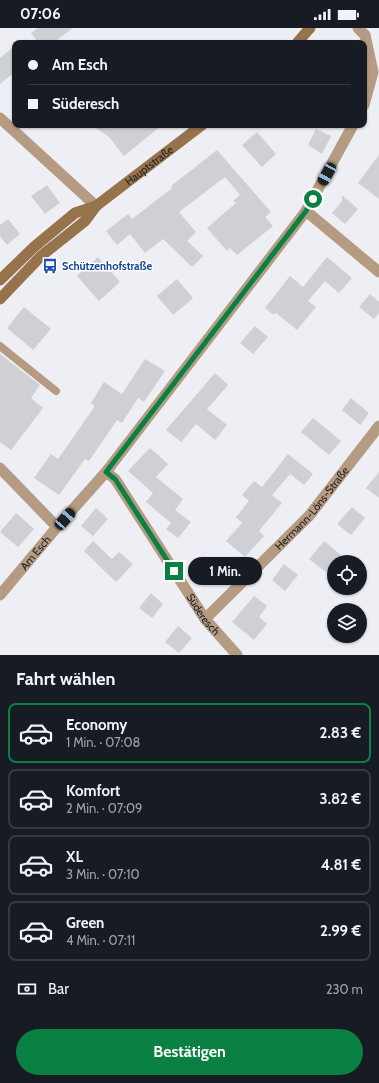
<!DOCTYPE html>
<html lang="de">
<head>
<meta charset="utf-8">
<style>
	:root { --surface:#171b24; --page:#20242c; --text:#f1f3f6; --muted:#9ea1a6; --line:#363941; --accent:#0b8043 }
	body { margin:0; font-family:Cabin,sans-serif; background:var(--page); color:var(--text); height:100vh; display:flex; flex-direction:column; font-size:15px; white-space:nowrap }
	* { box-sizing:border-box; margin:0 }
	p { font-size:13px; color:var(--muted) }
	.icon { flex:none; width:22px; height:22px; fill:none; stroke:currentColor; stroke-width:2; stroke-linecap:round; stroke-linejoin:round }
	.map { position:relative; height:627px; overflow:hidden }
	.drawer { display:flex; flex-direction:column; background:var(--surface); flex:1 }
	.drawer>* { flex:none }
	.guide { position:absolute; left:12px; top:12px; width:355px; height:88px; border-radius:8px; box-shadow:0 1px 3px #0004; display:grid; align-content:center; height:88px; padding:0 16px; background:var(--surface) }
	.buttons { position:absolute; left:327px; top:527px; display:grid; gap:8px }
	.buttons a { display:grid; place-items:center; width:40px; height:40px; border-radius:50%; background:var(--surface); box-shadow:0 1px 3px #0004; font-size:20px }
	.end { position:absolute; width:18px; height:18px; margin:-9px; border:5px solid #0b8043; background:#fff; box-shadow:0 0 0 2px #fff }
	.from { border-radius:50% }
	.bubble { position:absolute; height:28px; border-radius:14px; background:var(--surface); box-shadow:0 1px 3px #0004; font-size:13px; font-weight:700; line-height:28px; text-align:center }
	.car { position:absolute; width:12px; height:24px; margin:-12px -6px; border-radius:5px; box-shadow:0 0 3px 1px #0007; background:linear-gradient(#222 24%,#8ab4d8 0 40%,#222 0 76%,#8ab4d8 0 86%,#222 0) }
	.guide b { display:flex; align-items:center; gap:14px; height:38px; font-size:15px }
	.guide b+b { border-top:1px solid var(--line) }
	.guide i { width:10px; height:10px; background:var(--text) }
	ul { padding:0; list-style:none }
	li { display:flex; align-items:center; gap:12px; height:60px; margin:0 8px 6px; padding:0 8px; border:2px solid var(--line); border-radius:8px }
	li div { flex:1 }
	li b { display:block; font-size:15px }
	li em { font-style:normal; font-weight:700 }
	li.active { border-color:var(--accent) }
	li>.icon { width:36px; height:36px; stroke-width:1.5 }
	h2 { padding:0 16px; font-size:18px; line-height:48px }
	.pay { display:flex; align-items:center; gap:10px; height:44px; padding:0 16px; font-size:15px }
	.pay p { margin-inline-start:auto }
	.primary-button { display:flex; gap:8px; margin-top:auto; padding:8px 16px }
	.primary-button a { flex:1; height:46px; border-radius:24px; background:var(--accent); color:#fff; font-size:16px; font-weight:700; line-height:46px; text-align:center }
	.status { display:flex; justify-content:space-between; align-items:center; height:28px; padding:0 20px; background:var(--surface); direction:ltr }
	.status svg { height:11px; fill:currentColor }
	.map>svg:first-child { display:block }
</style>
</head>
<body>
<div class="status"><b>07:06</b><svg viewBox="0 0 49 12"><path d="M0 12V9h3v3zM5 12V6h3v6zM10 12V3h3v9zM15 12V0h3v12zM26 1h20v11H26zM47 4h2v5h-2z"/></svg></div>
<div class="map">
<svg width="379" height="627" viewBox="0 0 379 627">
	<rect width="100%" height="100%" fill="#eeeff4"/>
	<g fill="#cfd0d4">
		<path d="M38 0H73L53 15H39L31 5Z"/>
		<path d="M15 18V44L0 56V30Z"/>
		<path d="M91 97H162L124 128 109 109Z"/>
		<path d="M316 101 331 108 322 126 308 117Z"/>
		<path d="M257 104 276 126 262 139 242 117Z"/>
		<path d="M217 122 271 184 265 189 273 198 237 227 230 220 227 223 207 200 236 175 233 173 240 167 225 149 179 184 196 204 187 213 203 228 192 239 163 211 145 225 130 206 117 217 106 203 128 186 132 191 172 160 171 158Z"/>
		<path d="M379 127V171L358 155Z"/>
		<path d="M47 157 60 175 45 186 31 168Z"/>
		<path d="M342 167 358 181 345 196 332 185 342 173Z"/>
		<path d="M8 191 20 206 7 217 0 208V197Z"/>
		<path d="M98 229 120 254 99 273 77 248Z"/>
		<path d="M327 229 352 250 339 265 325 253 308 273 316 279 297 302 276 285 274 287 265 280 290 248 303 259Z"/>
		<path d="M177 251 193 270 173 287 157 268Z"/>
		<path d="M370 266 379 274V285L374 291 359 279Z"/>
		<path d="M24 279 51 301 33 322 7 300Z"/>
		<path d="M255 298 268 309 253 326 240 315Z"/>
		<path d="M0 326 40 357 31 370 43 380 11 422 0 414Z"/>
		<path d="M145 331 165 343 144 374 138 370 122 395 117 392 89 433 85 431 59 467 34 450 51 426 58 431 95 378 91 375 104 354 122 366Z"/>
		<path d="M215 345 228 357 207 381 227 397 215 412 196 396 181 414 166 402Z"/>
		<path d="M351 370 369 385 360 397 342 382Z"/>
		<path d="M313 390 341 413 329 427 301 404Z"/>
		<path d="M150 420 168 436 156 449 183 471 175 482 191 494 178 510 166 501 171 495 146 474 153 465 128 443Z"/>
		<path d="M288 426 313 446 304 457 290 446 272 467 282 475 259 503 264 508 245 529 226 513 242 495 236 489 249 473 242 467 254 453 262 459Z"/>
		<path d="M379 444V470L366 460Z"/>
		<path d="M352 479 365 490 351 507 337 496Z"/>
		<path d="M96 480 108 491 93 508 81 498Z"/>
		<path d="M16 485 34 501 18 519 0 504Z"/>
		<path d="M93 513 112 531 119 524 133 536 116 554 84 523Z"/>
		<path d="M324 513 341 527 326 544 309 531Z"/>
		<path d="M212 530 223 539 210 555 199 546Z"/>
		<path d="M284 536 298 547 285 563 272 552Z"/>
		<path d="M151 565 163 576 152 590 139 580Z"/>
		<path d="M254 568 267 578 259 589 267 596 254 612 232 594Z"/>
		<path d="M178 598 192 610 179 625 165 614Z"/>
	</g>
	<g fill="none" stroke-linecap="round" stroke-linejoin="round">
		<path stroke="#b59b82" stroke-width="8" d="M0 318 56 363"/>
		<g stroke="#b59b82" stroke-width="11">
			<path d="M358 0 365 7 373 44 364 77"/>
			<path d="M0 90 96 178"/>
			<path d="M306 183 379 244"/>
			<path d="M0 440 57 499"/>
			<path id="s1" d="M106 444 115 451 205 591 237 627"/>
			<path id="s2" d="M0 567 57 499 106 444 306 183 353 97"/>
			<path id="s3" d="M205 591 309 488 379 398"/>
		</g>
		<g stroke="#97734c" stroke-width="11">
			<path d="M297 15 310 0"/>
			<path d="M0 252 34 219 75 185 96 178"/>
			<path id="s4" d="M0 271 41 228 85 193 96 178 202 97"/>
		</g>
	</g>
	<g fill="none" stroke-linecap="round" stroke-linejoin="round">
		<path stroke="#0b8043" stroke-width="5" d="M174 543 115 451 106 444 306 183 313 171"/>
	</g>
	<defs>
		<g id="bus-bare" transform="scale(1.2)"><path d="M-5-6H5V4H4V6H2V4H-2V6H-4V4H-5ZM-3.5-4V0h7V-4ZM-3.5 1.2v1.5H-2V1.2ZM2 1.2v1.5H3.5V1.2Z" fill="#1a4fb4" stroke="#fff" stroke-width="2.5" paint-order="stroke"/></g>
	</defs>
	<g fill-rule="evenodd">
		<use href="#bus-bare" x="50" y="238"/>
	</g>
	<g text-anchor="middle" stroke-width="3" stroke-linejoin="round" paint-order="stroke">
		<g font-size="11" fill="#202022" stroke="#fff">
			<text dy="4" stroke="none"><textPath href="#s4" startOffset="201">Hauptstraße</textPath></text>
			<text dy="4" stroke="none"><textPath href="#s3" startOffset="154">Hermann-Löns-Straße</textPath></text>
			<text dy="4" stroke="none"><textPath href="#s2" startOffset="55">Am Esch</textPath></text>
			<text dy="4" stroke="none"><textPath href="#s1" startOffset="173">Süderesch</textPath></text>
		</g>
		<g font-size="11" font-weight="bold" fill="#164399" stroke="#fff" text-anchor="start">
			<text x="62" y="242">Schützenhofstraße</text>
		</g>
	</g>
</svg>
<div class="buttons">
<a><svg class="icon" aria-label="locate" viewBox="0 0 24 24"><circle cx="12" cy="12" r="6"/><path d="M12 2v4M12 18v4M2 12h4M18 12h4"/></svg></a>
<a><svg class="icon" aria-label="layers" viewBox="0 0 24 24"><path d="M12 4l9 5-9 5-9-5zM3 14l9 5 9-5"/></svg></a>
</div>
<i class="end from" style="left:313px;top:171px"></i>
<i class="end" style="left:174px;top:543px"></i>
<div class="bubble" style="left:188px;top:529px;width:74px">1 Min.</div>
<i class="car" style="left:327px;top:146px;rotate:209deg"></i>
<i class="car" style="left:65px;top:491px;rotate:41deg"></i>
<div class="guide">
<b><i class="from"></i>Am Esch</b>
<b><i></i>Süderesch</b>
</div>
</div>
<section class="drawer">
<h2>Fahrt wählen</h2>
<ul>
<li class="active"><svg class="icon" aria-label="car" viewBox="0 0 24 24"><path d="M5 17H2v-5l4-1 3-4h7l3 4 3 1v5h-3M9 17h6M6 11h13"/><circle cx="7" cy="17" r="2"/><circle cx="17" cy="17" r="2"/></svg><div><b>Economy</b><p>1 Min. · 07:08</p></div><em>2.83 €</em></li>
<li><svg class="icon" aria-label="car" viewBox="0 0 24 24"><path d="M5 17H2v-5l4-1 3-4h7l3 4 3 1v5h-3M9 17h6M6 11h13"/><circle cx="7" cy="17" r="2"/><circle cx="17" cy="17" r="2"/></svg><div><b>Komfort</b><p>2 Min. · 07:09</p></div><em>3.82 €</em></li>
<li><svg class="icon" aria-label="car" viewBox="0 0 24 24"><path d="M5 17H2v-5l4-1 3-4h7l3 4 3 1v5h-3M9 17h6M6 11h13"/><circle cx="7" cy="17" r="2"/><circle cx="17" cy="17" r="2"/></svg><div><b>XL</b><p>3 Min. · 07:10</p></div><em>4.81 €</em></li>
<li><svg class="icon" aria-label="car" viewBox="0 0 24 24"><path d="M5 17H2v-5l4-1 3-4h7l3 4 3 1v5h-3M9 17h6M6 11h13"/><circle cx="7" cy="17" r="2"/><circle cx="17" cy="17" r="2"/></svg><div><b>Green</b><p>4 Min. · 07:11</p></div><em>2.99 €</em></li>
</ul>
<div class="pay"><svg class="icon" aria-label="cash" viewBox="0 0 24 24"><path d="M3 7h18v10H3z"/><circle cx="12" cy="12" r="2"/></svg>Bar<p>230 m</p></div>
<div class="primary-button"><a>Bestätigen</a></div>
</section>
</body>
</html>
